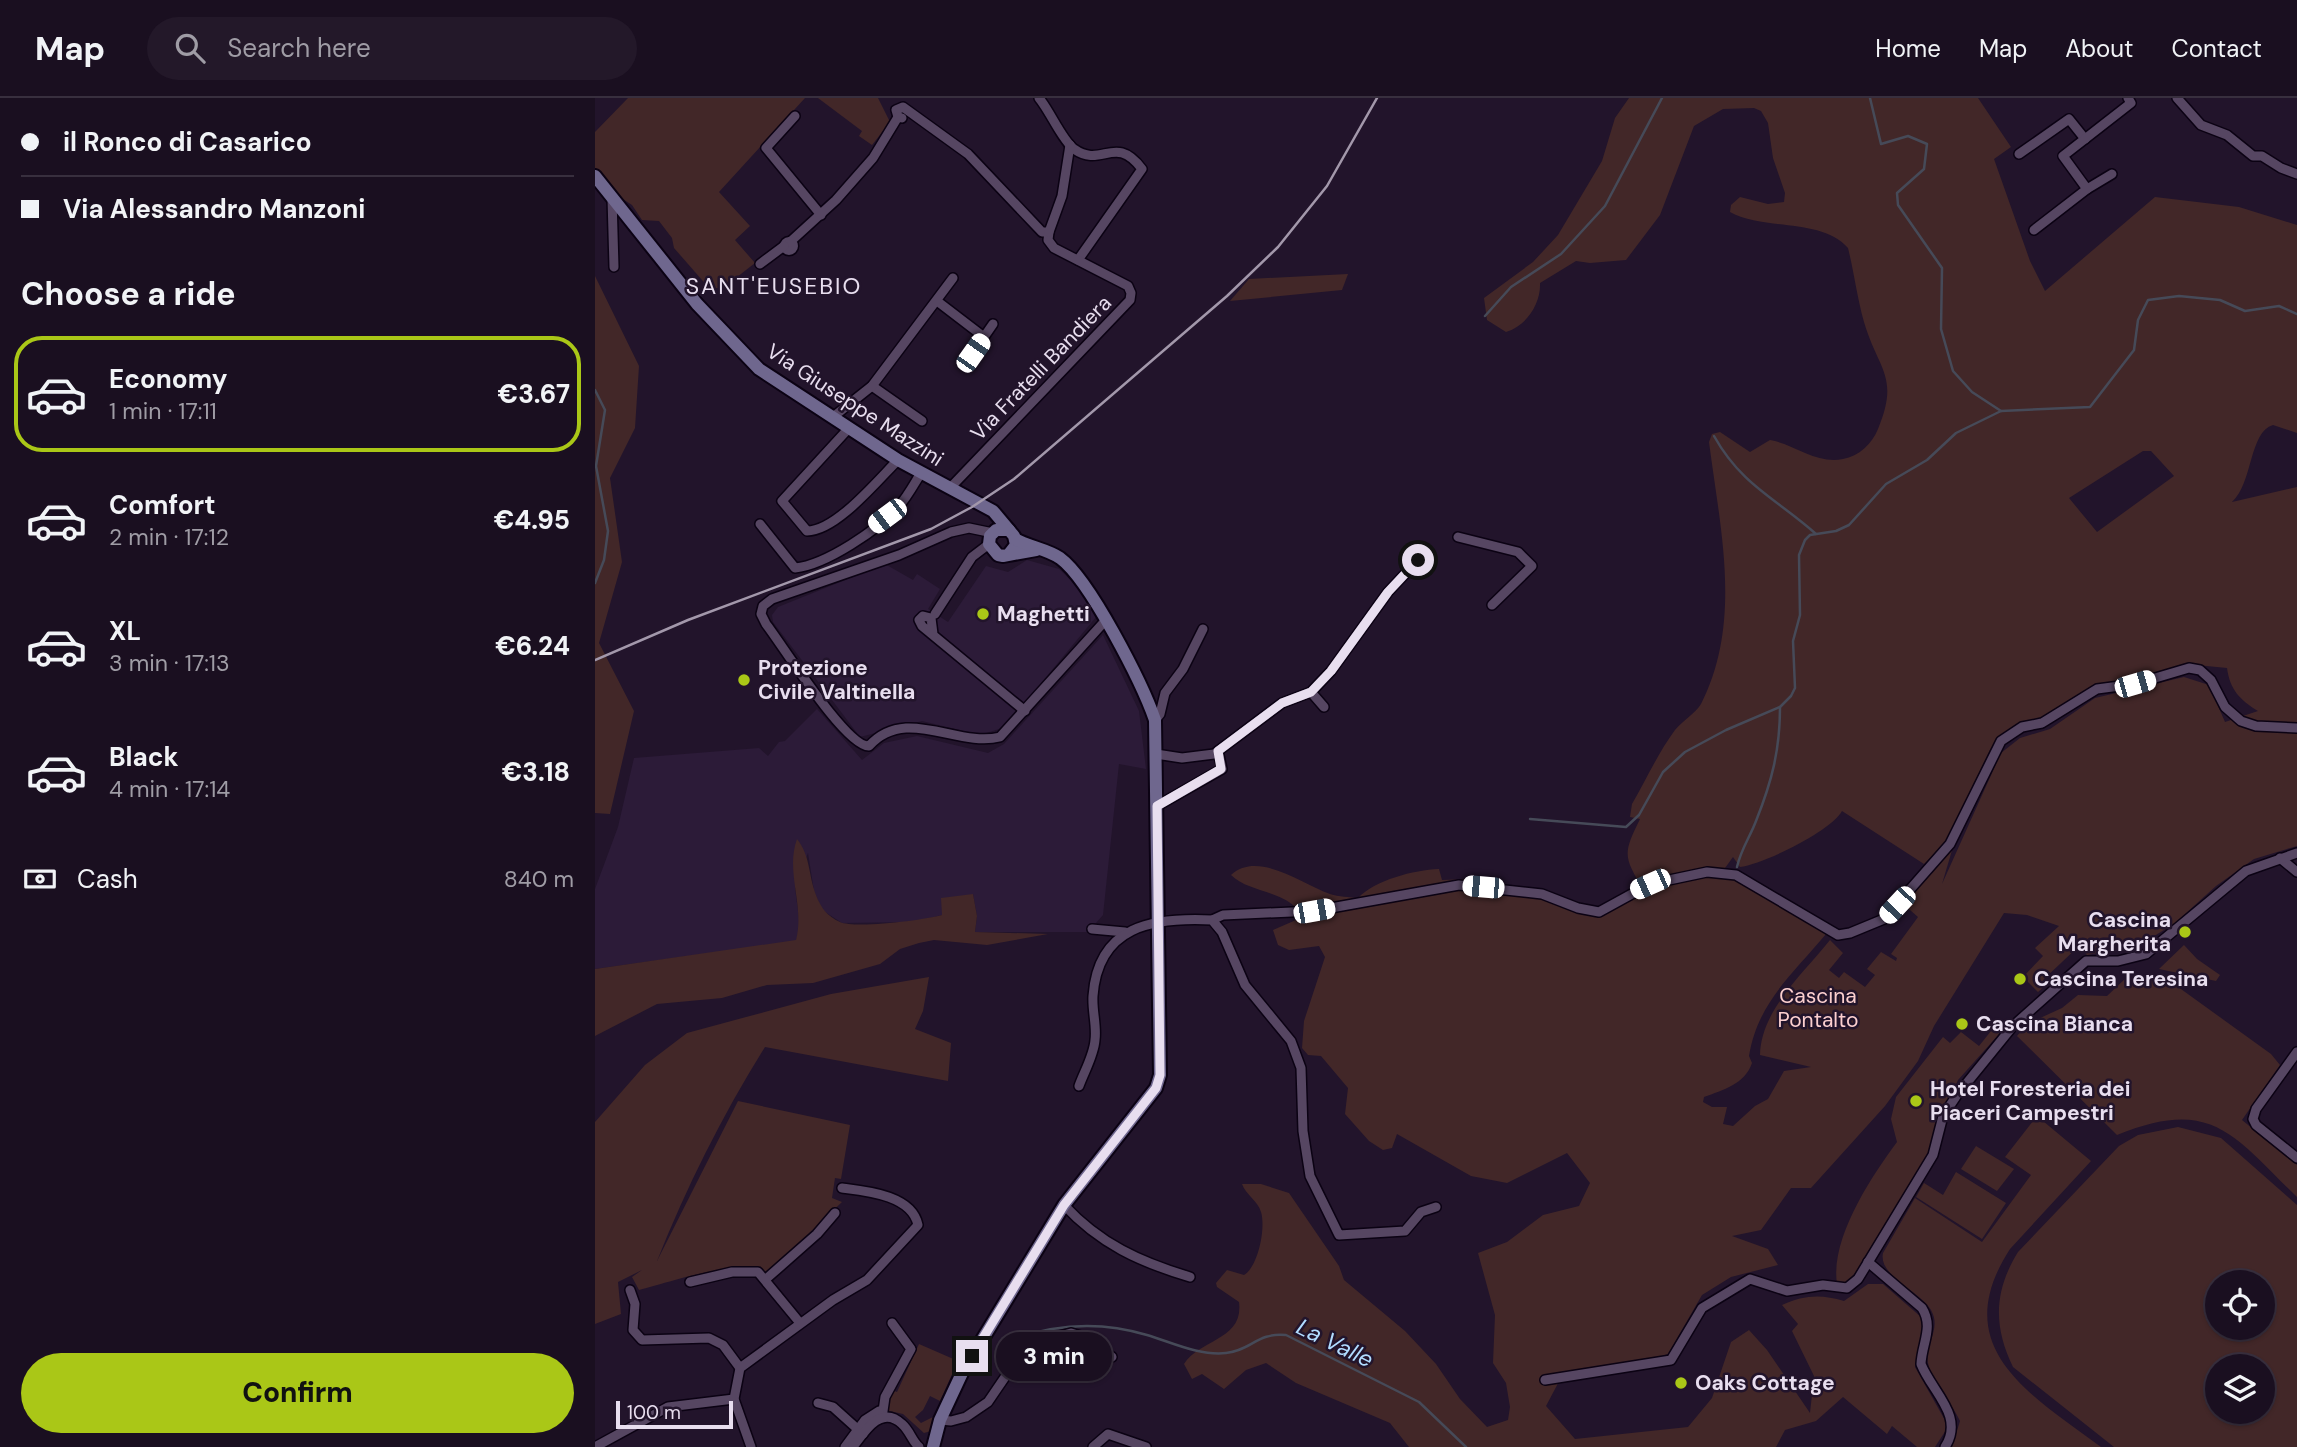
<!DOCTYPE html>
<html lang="en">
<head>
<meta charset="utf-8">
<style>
	:root { --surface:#1a0f20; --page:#231829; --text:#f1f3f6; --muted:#9f9ca5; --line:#382f3e; --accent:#aac717 }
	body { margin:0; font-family:"DM Sans",sans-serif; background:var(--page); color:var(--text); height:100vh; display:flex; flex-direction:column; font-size:26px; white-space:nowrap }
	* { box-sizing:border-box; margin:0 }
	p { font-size:23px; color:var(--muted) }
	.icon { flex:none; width:38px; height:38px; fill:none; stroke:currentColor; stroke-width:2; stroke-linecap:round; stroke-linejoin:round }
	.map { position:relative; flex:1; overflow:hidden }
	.panel { display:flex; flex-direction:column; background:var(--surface); width:595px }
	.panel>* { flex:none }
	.banner { display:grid; align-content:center; height:154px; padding:0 21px; background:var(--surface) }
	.buttons { position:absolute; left:1610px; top:1172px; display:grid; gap:14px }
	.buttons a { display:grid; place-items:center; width:70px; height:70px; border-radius:50%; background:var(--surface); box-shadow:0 2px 5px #0004,0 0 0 2px var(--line); font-size:35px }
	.scale { position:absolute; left:21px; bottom:18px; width:117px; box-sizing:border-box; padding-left:7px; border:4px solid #e8deef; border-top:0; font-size:19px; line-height:24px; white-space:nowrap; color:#e8deef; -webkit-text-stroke:5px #22142b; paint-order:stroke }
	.end { position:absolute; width:32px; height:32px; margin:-16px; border:9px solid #e8deef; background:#111; box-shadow:0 0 0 4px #111 }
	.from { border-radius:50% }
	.bubble { position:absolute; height:49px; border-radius:24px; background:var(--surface); box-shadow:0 2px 5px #0004,0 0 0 2px var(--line); font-size:23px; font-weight:800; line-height:49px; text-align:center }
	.car { position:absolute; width:21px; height:42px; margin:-21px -10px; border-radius:9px; box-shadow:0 0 5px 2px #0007; background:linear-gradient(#fff 24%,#345 0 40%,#fff 0 76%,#345 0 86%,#fff 0) }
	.banner b { display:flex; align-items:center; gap:24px; height:66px; font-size:26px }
	.banner b+b { border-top:2px solid var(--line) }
	.banner i { width:18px; height:18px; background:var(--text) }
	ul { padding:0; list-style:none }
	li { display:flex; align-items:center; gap:21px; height:116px; margin:0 14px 10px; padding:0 7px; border:4px solid transparent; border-radius:28px }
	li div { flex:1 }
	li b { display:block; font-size:26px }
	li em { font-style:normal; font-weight:800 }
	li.current { border-color:var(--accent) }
	li>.icon { width:63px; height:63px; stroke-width:1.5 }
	h2 { padding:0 21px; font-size:32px; line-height:84px }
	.pay { display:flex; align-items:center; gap:18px; height:77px; padding:0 21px; font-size:26px }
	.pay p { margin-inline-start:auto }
	.button { display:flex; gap:14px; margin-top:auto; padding:14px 21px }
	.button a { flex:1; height:80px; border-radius:42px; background:var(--accent); color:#111; font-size:28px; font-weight:800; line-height:80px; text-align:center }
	header { display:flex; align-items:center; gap:42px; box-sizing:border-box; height:98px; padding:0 35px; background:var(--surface); border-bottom:2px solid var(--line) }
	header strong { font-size:33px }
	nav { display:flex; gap:38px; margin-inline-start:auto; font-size:24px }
	.search { width:490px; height:63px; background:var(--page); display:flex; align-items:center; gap:18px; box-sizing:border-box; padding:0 24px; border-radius:38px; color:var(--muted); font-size:26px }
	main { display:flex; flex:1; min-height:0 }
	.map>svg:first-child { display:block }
</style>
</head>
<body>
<header>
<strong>Map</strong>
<div class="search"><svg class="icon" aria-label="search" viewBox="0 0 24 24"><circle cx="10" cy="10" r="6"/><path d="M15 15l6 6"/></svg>Search here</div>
<nav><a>Home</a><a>Map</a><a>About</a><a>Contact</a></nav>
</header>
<main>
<section class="panel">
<div class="banner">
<b><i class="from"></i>il Ronco di Casarico</b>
<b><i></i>Via Alessandro Manzoni</b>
</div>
<h2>Choose a ride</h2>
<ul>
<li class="current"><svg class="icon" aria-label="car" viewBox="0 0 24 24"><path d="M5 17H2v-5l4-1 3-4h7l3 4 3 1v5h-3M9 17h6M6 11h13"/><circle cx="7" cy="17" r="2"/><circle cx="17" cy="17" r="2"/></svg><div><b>Economy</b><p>1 min · 17:11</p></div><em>€3.67</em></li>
<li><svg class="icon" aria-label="car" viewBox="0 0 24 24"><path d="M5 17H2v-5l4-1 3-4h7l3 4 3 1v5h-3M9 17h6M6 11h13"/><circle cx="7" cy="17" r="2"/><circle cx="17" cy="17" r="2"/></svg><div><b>Comfort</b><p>2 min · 17:12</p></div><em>€4.95</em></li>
<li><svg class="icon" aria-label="car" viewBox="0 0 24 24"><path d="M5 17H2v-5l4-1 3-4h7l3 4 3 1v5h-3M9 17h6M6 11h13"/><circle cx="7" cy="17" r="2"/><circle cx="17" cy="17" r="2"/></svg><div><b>XL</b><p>3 min · 17:13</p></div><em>€6.24</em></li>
<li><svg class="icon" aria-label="car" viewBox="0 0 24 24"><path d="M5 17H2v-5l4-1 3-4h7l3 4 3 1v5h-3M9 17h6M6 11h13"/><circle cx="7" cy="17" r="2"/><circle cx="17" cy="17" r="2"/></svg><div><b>Black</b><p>4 min · 17:14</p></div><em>€3.18</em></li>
</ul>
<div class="pay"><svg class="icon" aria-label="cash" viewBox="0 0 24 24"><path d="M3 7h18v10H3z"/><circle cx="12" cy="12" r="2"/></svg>Cash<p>840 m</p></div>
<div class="button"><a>Confirm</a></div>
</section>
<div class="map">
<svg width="1702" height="1349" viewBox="0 0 1702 1349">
	<rect width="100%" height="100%" fill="#22142b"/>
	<g fill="#2c1b38">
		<path d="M432 462 464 471 483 489 501 519 417 620 404 631 385 637 327 623 265 639 178 524 177 517 183 509 290 466 318 482 322 476 345 491 333 511 353 524 391 468 413 474Z"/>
		<path d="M508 537 544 613 551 671 524 666 508 817 493 834H380L382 818 378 796 347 817 320 824 247 825 227 812 219 793 213 755 200 790 205 828 201 843 0 871V791L23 729 39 660 164 650 173 658 184 644 190 643 222 611 267 662 289 645 322 638 393 655 409 646Z"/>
	</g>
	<g fill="#422728" fill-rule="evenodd">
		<path d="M33 0H210L124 94 155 128 140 142 160 165 128 190H114L79 150 77 140 64 123 47 122 37 107 20 96 0 70V34Z"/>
		<path d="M223 0H283L295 24 277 47 264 38 267 33Z"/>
		<path d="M1034 0H1383L1416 49 1399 61 1435 163 1450 193 1560 99 1644 109 1702 127V335L1678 327C1654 334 1658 385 1637 404L1702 389V748L1659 761 1621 788 1580 825 1545 847 1492 857 1484 848 1449 881 1452 886 1443 894 1428 879 1448 858 1440 850 1464 828 1432 817 1409 815 1339 928 1323 963 1290 1008 1216 1090H1196L1166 1132 1137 1138 1173 1151 1183 1167 1136 1179 1107 1197 1073 1256 1058 1261 969 1274 951 1308 980 1341 1093 1329 1117 1300 1136 1244 1154 1232 1172 1252 1215 1315 1219 1278 1197 1233 1203 1226 1187 1207C1209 1197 1226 1196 1249 1203L1273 1186H1288L1326 1219 1328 1230 1320 1269 1351 1324V1332L1340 1349H1322L1297 1328 1292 1336 1248 1299 1221 1323 1190 1332 1181 1349H814L795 1325 701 1285 671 1265 651 1272 629 1291 607 1276 597 1281 589 1266C605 1241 649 1242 644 1204L622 1189 621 1185 632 1172 649 1177C663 1169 671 1130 666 1114 663 1103 651 1097 647 1086H666L694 1095 744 1168 749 1182 810 1233 841 1266 865 1301 892 1329 913 1322 915 1309 911 1285 898 1265 900 1217 883 1155 912 1144 948 1117 984 1108 995 1085 972 1055 912 1085 876 1078 802 1036 797 1050 788 1052 774 1043 750 1016 753 990 726 958 713 957 707 950 709 923 730 859 724 848 694 852 683 847 678 832 701 822 699 808C681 792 652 793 636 777 663 752 707 786 735 796 744 799 754 799 763 800 780 782 819 772 844 771L847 782 876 781 978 807 1004 819 1049 793C1029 759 1027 757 1045 721L1035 719 1037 706C1051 682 1063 655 1080 632 1087 623 1101 615 1106 606 1148 523 1125 431 1114 344L1117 336 1125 334 1155 354 1175 342C1199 346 1223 367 1248 361 1264 358 1277 346 1283 331 1305 278 1283 272 1269 224 1262 199 1259 174 1253 150 1227 120 1170 133 1135 114L1136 107 1145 99 1173 106 1189 104 1190 95 1178 60 1173 25 1166 13 1159 10 1128 11 1099 28 1065 117 1031 162 995 165 981 163 945 185C946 206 931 228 911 234L892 222 889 200 938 164 963 137 1007 63 1020 20ZM1548 353H1556L1579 378 1502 434 1474 400ZM1591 566 1632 570C1635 592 1645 602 1663 613L1630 624 1614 587 1589 579 1500 600 1455 631 1425 640 1406 655 1347 786 1358 749 1307 805 1323 819 1296 856 1302 860 1301 863 1286 854 1272 871 1280 877 1270 889 1249 874 1244 880 1234 872 1248 855 1235 842C1208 876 1166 912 1165 957L1216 969 1189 973 1173 1001 1160 1008 1138 1028 1128 1026 1132 1009H1117L1108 1004 1109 999C1128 992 1150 986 1157 965L1154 958C1163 904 1197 877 1231 836L1145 784 1125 777 1138 759 1145 769C1169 766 1236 733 1247 713L1329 766 1351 744 1395 652 1406 637 1423 625 1442 624 1490 592 1550 581Z"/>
		<path d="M753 176 747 192 635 203 654 181Z"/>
		<path d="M0 178 44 268 40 330 15 380 27 464 4 545 39 613 15 716 0 715Z"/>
		<path d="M202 741C216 759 213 776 221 797 226 810 232 818 245 824 261 831 329 822 347 817L346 800 378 796 382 818 380 834 453 836 392 847 339 842 324 845 305 851 285 866 218 885 172 887 127 900 62 906 0 938V871L201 842C210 808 190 774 202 741Z"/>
		<path d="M1589 847 1602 861 1625 877 1621 883 1564 871Z"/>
		<path d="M1548 877 1579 886 1676 956 1685 967 1647 1022 1702 1067V1099C1638 1037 1617 998 1522 1037L1422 938 1432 926 1467 910 1483 897 1512 898 1532 879Z"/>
		<path d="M334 879 328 913 320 931 356 945 353 983 170 949C127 1018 92 1088 62 1163L143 1003 255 1027 246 1081 240 1080 237 1100 247 1104 173 1175C145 1159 76 1184 44 1192L37 1179 47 1172 23 1184 26 1216 0 1226V1024L50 967 92 935 236 896Z"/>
		<path d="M1396 933 1405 935 1363 982 1331 1059 1260 1175 1251 1186H1242C1235 1141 1276 1079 1302 1044L1296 1021 1301 999 1348 939 1355 945 1366 934 1384 948Z"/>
		<path d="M1442 1018 1496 1063 1415 1151C1351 1250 1435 1296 1506 1349H1357L1365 1323C1356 1303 1337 1286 1333 1265 1329 1246 1347 1231 1336 1212 1325 1193 1283 1178 1288 1155L1320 1100 1387 1144 1436 1077 1410 1059Z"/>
		<path d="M1583 1029 1626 1040 1702 1107V1349H1519L1418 1269C1398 1228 1399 1193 1423 1154L1524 1048 1543 1037ZM1622 1185H1668V1230H1622ZM1622 1269H1668V1314H1622Z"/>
		<path d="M1381 1048 1419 1071 1402 1093 1366 1071Z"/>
		<path d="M1361 1074 1411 1105 1387 1141 1321 1099 1329 1085 1348 1097Z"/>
		<path d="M324 1246 363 1263 345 1303 335 1298 328 1312 320 1319 326 1325 342 1317 336 1333 329 1335 308 1316 290 1312 297 1292 302 1294Z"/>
	</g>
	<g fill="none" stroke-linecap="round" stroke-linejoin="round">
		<g stroke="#464a58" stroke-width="2.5">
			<path d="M1275 0 1286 46 1313 38 1332 46 1329 71 1302 95 1303 107 1347 170 1346 231 1358 273 1377 294 1406 313"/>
			<path d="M890 218 916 189 966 156 1010 108 1067 0"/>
			<path d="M0 292 10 312 1 368 13 433 9 462 0 485"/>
			<path d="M1119 338C1147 388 1182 401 1221 436"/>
			<path d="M935 721 1031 729 1044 717 1068 674 1090 654 1131 632 1185 609 1196 598 1200 590 1198 543 1205 517 1204 457 1210 442 1215 437 1241 433 1254 427 1291 386 1332 362 1361 335 1406 313 1495 309 1539 252 1543 222 1553 202 1584 198 1625 202 1650 213 1684 208 1702 216"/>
			<path d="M1142 769C1146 751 1155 739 1161 723 1177 683 1185 652 1185 609"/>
			<path d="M413 1243C458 1226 506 1223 552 1237 576 1244 604 1258 631 1255 655 1253 663 1234 691 1237L824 1304 871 1349"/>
		</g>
		<g stroke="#0b0213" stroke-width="12">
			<g id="street">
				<path d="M444 0C455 13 467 42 479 51 507 71 520 35 547 71L483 162"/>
				<path d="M1582 0 1606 27 1632 37 1658 58H1667L1686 70 1702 76"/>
				<path d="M200 18 171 50 226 117"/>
				<path d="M303 19 301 12 308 9 373 56 447 134H454L453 142 459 150 533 188 536 195 535 202 355 390"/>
				<path d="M1424 56 1474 21 1490 41"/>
				<path d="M1492 91 1517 76"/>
				<path d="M17 100 19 169"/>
				<path d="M1439 132 1492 91 1468 58 1536 5 1533 0"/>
				<path d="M454 134 467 98 475 47"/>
				<circle cx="194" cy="148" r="4.5"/>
				<path d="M195 144 241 102 278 60 303 19 307 20"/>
				<path d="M165 166 189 148"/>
				<path d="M342 203 389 239 378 255"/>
				<path d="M389 239 398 226"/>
				<path d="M277 288 327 323"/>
				<path d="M238 319 277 288 358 180"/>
				<path d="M254 330 187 403 212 433C241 433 282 383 303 362"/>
				<path d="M165 426 200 470C231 467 284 431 304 408 313 398 319 386 326 375"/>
				<path d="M398 435 374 430 356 434 304 457 177 501 168 508 166 516 171 526C188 548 251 649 274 648 311 607 362 650 405 639L510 523"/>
				<path d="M863 439 923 454 937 468 897 507"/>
				<path d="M340 516 377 459 394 446"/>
				<path d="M338 536 336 520 328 518 324 522 327 528 430 613"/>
				<path d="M716 594 729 609"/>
				<path d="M560 622 565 616 570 595 588 571 608 531"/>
				<path d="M561 656 587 660 619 656 687 605 716 594 736 573 793 494 823 462"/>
				<path d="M562 708 627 671 623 653"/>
				<path d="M1685 760 1702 774"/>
				<path d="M617 822 628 817 719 813 864 787 947 796 983 810 1004 814 1055 786 1112 774 1141 777 1243 837 1255 835 1289 821 1355 746 1406 643 1427 629 1447 625 1502 591 1540 586 1594 570 1605 572 1616 582 1630 609 1646 623 1661 628 1702 630"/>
				<path d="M497 831 530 834"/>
				<path d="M1702 954 1661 1011 1658 1021 1661 1027 1702 1060"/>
				<path d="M484 988C489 974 499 957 500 942 502 928 497 913 498 898 503 828 557 819 617 822L627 834 650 887 696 943 706 970 708 1033 715 1078 744 1137 810 1133 826 1114 841 1109"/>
				<path d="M469 1107C505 1146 545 1164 595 1179"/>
				<path d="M1273 1164 1327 1210C1339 1229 1327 1245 1326 1266 1337 1294 1370 1318 1350 1349"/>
				<path d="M171 1181 222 1136 240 1115"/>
				<path d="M95 1184 137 1174H163L205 1225"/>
				<path d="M35 1192 40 1206 38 1232 47 1242 114 1240 128 1247 145 1270"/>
				<path d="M950 1282 1076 1262 1107 1210 1155 1181 1192 1193 1228 1187 1252 1190 1263 1181 1338 1057 1348 1018 1362 997 1418 928 1491 863H1523L1551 856 1651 773 1702 755"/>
				<path d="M223 1305 238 1309 268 1336"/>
				<path d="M287 1320 290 1299 316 1251 297 1225"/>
				<path d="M345 1322 356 1323 371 1319 393 1304 427 1254 449 1242 476 1235 489 1239 517 1259"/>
				<path d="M0 1349 73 1309 139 1301"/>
				<path d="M156 1349 139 1301 145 1270 238 1202 272 1182 323 1127C317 1097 271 1093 247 1090"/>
				<path d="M250 1349 270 1322 284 1313"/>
				<path d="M258 1349C269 1334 286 1306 307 1326 315 1333 317 1343 324 1349"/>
				<path d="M498 1349 513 1336 551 1349"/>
			</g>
		</g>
		<g stroke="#0b0213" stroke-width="16">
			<g id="secondary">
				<path d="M0 78 102 206 164 271 303 362 398 413 414 432"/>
				<path d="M414 456 421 447 419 438 414 432H401L395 438 394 446 403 457 408 458 441 452"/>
				<path d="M338 1349 345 1322 367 1275 469 1107 561 990 565 977 560 622C547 585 495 482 465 460 452 451 434 449 420 441"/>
			</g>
		</g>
		<use href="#street" stroke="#564662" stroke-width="9"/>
		<use href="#secondary" stroke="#6f678e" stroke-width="12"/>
		<path stroke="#a398ab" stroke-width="2.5" d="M0 562 93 522 336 431 377 409 419 381 632 198 683 149 732 88 782 0"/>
	</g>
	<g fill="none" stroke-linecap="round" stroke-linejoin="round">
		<path stroke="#e8deef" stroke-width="9" d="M377 1258 469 1107 561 990 565 977 562 708 626 671 623 653 687 605 716 594 736 573 793 494 823 462"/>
	</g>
	<g fill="#aac717" stroke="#22142b" stroke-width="2.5">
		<circle cx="388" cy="516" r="7"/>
		<circle cx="149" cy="582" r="7"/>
		<circle cx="1590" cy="834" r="7"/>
		<circle cx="1425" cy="881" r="7"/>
		<circle cx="1367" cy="926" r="7"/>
		<circle cx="1321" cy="1003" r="7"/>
		<circle cx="1086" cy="1285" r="7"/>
	</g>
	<g text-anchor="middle" stroke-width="5" stroke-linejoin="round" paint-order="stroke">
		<g font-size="21" fill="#e8deef" stroke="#22142b">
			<text transform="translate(446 270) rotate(-46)" y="7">Via Fratelli Bandiera</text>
			<text transform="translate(260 307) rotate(33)" y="7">Via Giuseppe Mazzini</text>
		</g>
		<g font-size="21" font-weight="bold" fill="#e8deef" stroke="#22142b" text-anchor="start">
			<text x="402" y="523">Maghetti</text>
			<text x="163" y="577">Protezione<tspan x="163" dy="24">Civile Valtinella</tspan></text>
			<text x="1576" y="829" text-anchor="end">Cascina<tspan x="1576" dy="24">Margherita</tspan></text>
			<text x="1439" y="888">Cascina Teresina</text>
			<text x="1381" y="933">Cascina Bianca</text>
			<text x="1335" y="998">Hotel Foresteria dei<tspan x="1335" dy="24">Piaceri Campestri</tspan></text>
			<text x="1100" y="1292">Oaks Cottage</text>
		</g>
		<g font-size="21" fill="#fbcfcf" stroke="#22142b">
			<text x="1223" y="905">Cascina<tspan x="1223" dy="24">Pontalto</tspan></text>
		</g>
		<g font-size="23" letter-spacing="2" fill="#e8deef" stroke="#22142b">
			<text x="179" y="196">SANT'EUSEBIO</text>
		</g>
		<g font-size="23" font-style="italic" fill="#b1dcff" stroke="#22142b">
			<text transform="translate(740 1245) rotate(26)" y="8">La Valle</text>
		</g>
	</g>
</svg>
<div class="buttons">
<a><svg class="icon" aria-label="locate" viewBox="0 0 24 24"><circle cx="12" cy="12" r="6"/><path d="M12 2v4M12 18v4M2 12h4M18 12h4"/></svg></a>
<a><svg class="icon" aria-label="layers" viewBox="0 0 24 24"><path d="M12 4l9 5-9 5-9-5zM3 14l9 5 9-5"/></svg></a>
</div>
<div class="scale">100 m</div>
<i class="end from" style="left:823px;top:462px"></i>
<i class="end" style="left:377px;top:1258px"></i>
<div class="bubble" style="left:401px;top:1234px;width:116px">3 min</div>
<i class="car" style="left:378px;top:255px;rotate:35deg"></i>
<i class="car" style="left:292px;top:418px;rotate:233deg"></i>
<i class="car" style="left:1540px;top:586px;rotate:74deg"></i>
<i class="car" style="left:1055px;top:786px;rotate:246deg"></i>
<i class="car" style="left:888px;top:789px;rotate:275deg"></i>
<i class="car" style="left:1302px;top:807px;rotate:223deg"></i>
<i class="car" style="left:719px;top:813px;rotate:80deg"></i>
</div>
</main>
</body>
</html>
